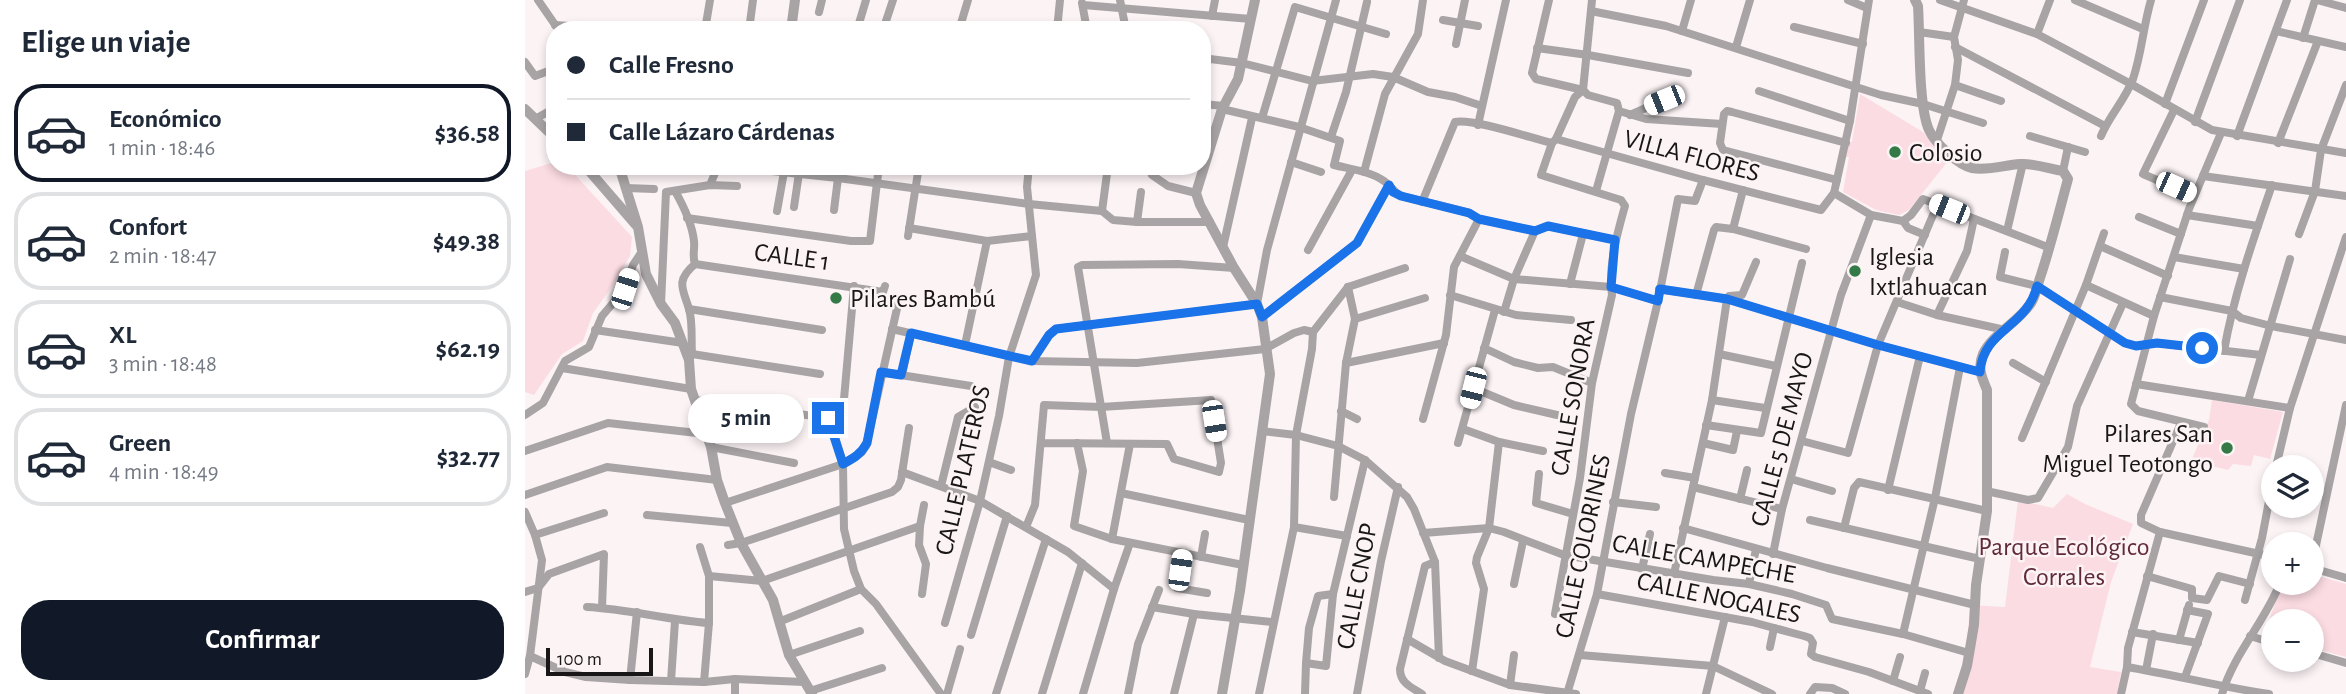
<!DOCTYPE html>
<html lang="es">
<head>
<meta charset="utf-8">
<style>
	:root { --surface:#fff; --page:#f2f2f3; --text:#1f2937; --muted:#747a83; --line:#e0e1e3; --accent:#111827 }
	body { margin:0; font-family:"Alegreya Sans",sans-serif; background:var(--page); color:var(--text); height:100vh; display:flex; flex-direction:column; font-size:26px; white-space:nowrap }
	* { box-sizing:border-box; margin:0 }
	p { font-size:23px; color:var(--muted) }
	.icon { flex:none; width:38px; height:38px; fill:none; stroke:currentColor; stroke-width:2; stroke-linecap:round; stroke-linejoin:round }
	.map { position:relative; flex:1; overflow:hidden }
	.side { display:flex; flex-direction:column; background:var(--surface); width:525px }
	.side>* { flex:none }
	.guide { position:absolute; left:21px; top:21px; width:665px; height:154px; border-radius:28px; box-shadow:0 4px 10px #0003; display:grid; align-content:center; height:154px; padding:0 21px; background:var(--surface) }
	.buttons { position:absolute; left:1736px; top:455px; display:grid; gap:14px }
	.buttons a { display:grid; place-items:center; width:63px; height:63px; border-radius:50%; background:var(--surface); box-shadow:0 4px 10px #0003; font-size:35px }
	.scale { position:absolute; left:21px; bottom:18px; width:107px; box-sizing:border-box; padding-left:7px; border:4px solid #191617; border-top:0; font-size:19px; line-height:24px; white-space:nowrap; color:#191617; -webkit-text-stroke:5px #fcf3f5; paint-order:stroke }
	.end { position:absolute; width:32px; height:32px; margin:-16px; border:9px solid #1a73e8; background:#fff; box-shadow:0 0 0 4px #fff }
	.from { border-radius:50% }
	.bubble { position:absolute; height:49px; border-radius:24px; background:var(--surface); box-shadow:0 4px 10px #0003; font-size:23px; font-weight:700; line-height:49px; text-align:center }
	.car { position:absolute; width:21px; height:42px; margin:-21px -10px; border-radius:9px; box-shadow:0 0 5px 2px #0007; background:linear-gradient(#fff 24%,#345 0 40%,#fff 0 76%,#345 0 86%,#fff 0) }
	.guide b { display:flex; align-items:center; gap:24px; height:66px; font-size:26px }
	.guide b+b { border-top:2px solid var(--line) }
	.guide i { width:18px; height:18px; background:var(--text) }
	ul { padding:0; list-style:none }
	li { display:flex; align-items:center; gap:21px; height:98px; margin:0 14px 10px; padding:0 7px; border:4px solid var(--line); border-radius:28px }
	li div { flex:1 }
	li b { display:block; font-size:26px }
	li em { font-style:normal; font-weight:700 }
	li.selected { border-color:var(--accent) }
	li>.icon { width:63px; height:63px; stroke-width:1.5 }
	h2 { padding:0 21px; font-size:32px; line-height:84px }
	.action { display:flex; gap:14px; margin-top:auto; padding:14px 21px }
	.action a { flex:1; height:80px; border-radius:28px; background:var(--accent); color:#fff; font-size:28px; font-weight:700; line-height:80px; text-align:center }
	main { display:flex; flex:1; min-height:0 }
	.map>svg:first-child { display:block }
</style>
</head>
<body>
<main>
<section class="side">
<h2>Elige un viaje</h2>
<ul>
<li class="selected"><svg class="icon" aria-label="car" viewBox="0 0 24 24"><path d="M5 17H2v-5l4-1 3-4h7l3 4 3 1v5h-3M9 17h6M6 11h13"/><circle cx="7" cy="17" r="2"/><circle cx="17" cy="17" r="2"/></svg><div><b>Económico</b><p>1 min · 18:46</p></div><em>$36.58</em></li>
<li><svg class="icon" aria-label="car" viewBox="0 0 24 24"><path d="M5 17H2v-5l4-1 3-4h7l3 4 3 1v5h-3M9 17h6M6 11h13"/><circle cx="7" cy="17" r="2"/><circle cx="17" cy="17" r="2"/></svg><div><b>Confort</b><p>2 min · 18:47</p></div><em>$49.38</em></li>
<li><svg class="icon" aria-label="car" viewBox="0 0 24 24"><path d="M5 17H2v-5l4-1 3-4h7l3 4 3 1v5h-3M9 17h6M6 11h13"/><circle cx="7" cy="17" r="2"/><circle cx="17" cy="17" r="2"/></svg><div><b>XL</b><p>3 min · 18:48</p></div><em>$62.19</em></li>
<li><svg class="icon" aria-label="car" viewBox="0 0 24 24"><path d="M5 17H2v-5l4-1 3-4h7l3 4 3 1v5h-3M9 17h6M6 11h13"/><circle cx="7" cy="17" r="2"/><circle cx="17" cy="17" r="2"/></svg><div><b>Green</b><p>4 min · 18:49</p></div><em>$32.77</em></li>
</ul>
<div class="action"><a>Confirmar</a></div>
</section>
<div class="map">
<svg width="1821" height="694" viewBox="0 0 1821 694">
	<rect width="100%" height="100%" fill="#fcf3f5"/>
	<g fill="#fcdce3">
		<path d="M1335 94 1398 132 1423 161 1384 210 1374 215 1351 210 1318 192 1324 157H1319L1322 141 1327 142Z"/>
		<path d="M30 162V166H42L107 237 105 256 86 288 68 313 58 341 37 354 9 395 0 392V171Z"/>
		<path d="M1687 400 1758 412 1745 459 1729 455 1726 466 1708 464 1703 470 1666 461 1684 420Z"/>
		<path d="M1542 494 1560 504 1608 524 1586 582 1565 667 1596 672 1592 694H1428L1441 655 1445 605 1480 607 1493 500 1528 508Z"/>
		<path d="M1787 574 1821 584V657L1787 648V621H1748V638L1738 635 1758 583H1787Z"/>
	</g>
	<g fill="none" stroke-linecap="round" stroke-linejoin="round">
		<g stroke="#a8a4a5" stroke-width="8">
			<path d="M13 0 33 29"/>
			<path d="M595 0 601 30"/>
			<path d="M1024 0 1007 73 1011 79 1058 90 1063 95 1092 103 1094 111 1121 119 1197 124"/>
			<path d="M1323 0 1342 8"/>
			<path d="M1415 0 1512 34 1606 84 1687 130 1821 153"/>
			<path d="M1550 0 1618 29"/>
			<path d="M1792 0 1821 8"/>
			<path d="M557 3 562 30"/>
			<path d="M558 5 726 19"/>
			<path d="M1066 11 1141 26 1356 95 1398 104 1458 123"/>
			<path d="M294 12 297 0"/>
			<path d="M687 16 690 0"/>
			<path d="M918 20 953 26"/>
			<path d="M30 25 102 30"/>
			<path d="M1269 27 1338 44"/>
			<path d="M180 30 185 0"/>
			<path d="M224 30 228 0"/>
			<path d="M332 30 341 0"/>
			<path d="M358 30 368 0"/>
			<path d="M434 30 443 0"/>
			<path d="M532 30 535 0"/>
			<path d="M1157 31 1166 0"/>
			<path d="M1751 31 1821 47"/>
			<path d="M1394 32 1429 37"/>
			<path d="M1512 34 1525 0"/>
			<path d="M1778 38 1790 0"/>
			<path d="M931 44 940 0"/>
			<path d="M1211 47 1225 0"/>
			<path d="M1430 47 1580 126"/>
			<path d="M1012 48 1063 55 1163 73"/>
			<path d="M677 58 717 63 787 81 848 74 868 77 903 92 930 97 957 106"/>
			<path d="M0 62 10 76 26 70"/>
			<path d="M1430 85 1476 101"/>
			<path d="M1234 91 1325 121"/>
			<path d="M677 104 699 106"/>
			<path d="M1640 104 1679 0"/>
			<path d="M697 109 774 127 815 141 809 165C825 169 845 171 859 181 866 186 869 192 876 196L945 213 954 219 1010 231 1023 226 1090 240"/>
			<path d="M1649 110 1618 174 1669 196"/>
			<path d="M1105 115 1139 100"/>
			<path d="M737 118 770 7 861 34"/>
			<path d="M10 119 30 108"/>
			<path d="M1670 122 1715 0"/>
			<path d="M953 125 981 0"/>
			<path d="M1505 136 1560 152"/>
			<path d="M1576 136C1584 116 1600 100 1608 79 1617 52 1618 27 1626 0"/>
			<path d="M1712 136 1762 0"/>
			<path d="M806 137 821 92 842 2"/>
			<path d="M1031 139 1178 180 1296 210 1309 193 1325 121 1344 0"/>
			<path d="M1412 140 1430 85 1433 60 1429 37 1439 0"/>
			<path d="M1753 143 1793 41"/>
			<path d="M766 162 796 172"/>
			<path d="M201 166 313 178 504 204 577 211 588 220 612 222H685"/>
			<path d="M1538 171 1543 147"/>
			<path d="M839 172 860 94 893 34 898 0"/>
			<path d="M627 175 643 186 671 193"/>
			<path d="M1678 176 1821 196"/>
			<path d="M1312 180 1198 150 1195 143 1199 114 1202 111 1207 112 1321 143"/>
			<path d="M185 185 193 166"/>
			<path d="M101 188 129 189"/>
			<path d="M150 191C158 205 167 224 169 241 170 249 167 256 170 264 150 281 158 289 164 309 168 322 166 340 167 354L164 360"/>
			<path d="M1071 191 1094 111"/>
			<path d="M1309 193 1346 215 1378 221 1383 228 1400 235"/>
			<path d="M897 202 930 122C947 118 1006 138 1027 143"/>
			<path d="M269 207 274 173"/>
			<path d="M309 210 313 178"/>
			<path d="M252 211 259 172"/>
			<path d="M577 211 583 166"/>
			<path d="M1662 215 1733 226"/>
			<path d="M1614 217 1656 234"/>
			<path d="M162 218 326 241H345L354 166"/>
			<path d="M1378 221 1386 215 1398 199 1525 248"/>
			<path d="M612 222 616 192"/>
			<path d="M384 228 462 241 507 236"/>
			<path d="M1208 229 1281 249"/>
			<path d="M1482 231 1498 163"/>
			<path d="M1774 234 1790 191 1796 150 1821 85"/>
			<path d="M383 236 394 166"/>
			<path d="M1575 246 1643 276"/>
			<path d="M698 247 727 118"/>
			<path d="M783 250 827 170"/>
			<path d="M1480 252 1475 277 1512 286 1600 343 1611 346 1632 343 1736 355"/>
			<path d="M935 256 989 279 1086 287 1133 301"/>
			<path d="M1649 257 1719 269"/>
			<path d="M170 264 358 292 360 286"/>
			<path d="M1045 284 1058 234"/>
			<path d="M1561 285 1629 316"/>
			<path d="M329 286 319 399 303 418 307 427 318 464 319 529 329 571 336 589 351 604 416 694"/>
			<path d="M823 287 880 268"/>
			<path d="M1134 289 1202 299 1353 345 1455 372"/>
			<path d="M925 295 991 315 1046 320"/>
			<path d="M1171 295 1189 230 1191 227 1208 229 1218 190"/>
			<path d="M1635 297 1707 311 1716 318 1746 326 1821 340"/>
			<path d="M1372 302 1412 315 1480 330"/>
			<path d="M136 304 141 192 185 185 212 186"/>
			<path d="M164 309 297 330"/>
			<path d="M979 312 989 279 1010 231"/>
			<path d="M1412 315 1442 251 1449 219"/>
			<path d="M737 317 832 243 864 185"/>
			<path d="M830 319 900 298"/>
			<path d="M367 329 507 361 612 363 740 349 769 333 779 330 788 332 823 287"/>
			<path d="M70 330 158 343"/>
			<path d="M440 345 462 241"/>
			<path d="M959 348 989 362 1013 368 1028 367 1067 383"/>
			<path d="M1699 351C1709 294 1728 240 1747 185"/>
			<path d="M167 354 295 374"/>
			<path d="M1194 354 1251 366"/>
			<path d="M507 361 524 335 531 329 732 304 742 250 811 0"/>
			<path d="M821 363 919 343"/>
			<path d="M1488 363 1521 382"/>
			<path d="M37 368 166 389"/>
			<path d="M356 372 446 386"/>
			<path d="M377 375 386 333"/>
			<path d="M1611 384 1765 408"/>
			<path d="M948 388 989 405 1032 415"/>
			<path d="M170 400 303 418"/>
			<path d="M1187 400 1240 408"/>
			<path d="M1723 401 1765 259"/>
			<path d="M816 411 832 419"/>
			<path d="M0 415 18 403 40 361 64 347 77 316 100 289 108 265 116 253"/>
			<path d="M898 419 921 335 929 267 954 219"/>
			<path d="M1656 423 1616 515V523L1635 532 1748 557"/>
			<path d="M1181 425 1236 433 1277 263"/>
			<path d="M1679 427 1613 411 1606 404 1629 316 1664 209 1696 133"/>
			<path d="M938 429 974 442 1018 451"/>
			<path d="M737 431 771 435 813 446 840 460 882 497 889 509 910 562 914 658"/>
			<path d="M1497 438 1561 285 1579 233"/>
			<path d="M1277 441 1323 453 1353 345 1408 215"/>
			<path d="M552 443 558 471 549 526 587 539 718 565"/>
			<path d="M582 443 553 267 557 265 653 264 709 268"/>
			<path d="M933 443 970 310"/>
			<path d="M1178 443 1208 450 1212 431"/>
			<path d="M186 447 269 463"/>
			<path d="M0 451 83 423 181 434"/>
			<path d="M464 462 486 470"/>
			<path d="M1751 467 1765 408 1821 237"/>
			<path d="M377 472 455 501 543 552 589 589"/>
			<path d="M1140 473 1170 478"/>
			<path d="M1014 474 1011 503 1048 514"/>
			<path d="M1266 479 1307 491"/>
			<path d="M416 486 433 417 450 407"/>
			<path d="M1168 487 1257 509"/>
			<path d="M1363 490 1395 356"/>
			<path d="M1461 491 1503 500 1513 498 1543 447 1552 406 1598 303"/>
			<path d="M596 493 724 520"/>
			<path d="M0 495 82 467 192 480"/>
			<path d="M809 497 821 363 830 319 823 287"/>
			<path d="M1215 499 1222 470"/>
			<path d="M1088 502 1131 507"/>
			<path d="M200 503 318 464 337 452 342 442 373 304"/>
			<path d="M0 512 10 535 17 560 5 656 0 674"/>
			<path d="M122 515 207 523"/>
			<path d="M1285 520 1455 559"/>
			<path d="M501 527 510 505 519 405 576 407 686 400 696 463 694 472 649 459 642 444 517 443"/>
			<path d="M769 527 822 536"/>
			<path d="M1158 528 1302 568 1450 605"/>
			<path d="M1319 528 1329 488 1334 482 1462 511"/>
			<path d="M898 533 964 528 979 532 1039 555 1188 580 1224 584 1267 594 1301 605 1307 619 1378 634 1444 653"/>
			<path d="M10 535 79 513"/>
			<path d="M587 539 605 444"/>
			<path d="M203 545 216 543 367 492 373 487 376 480 384 428"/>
			<path d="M175 547 184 576V623L179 682"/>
			<path d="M658 553 652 588 682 593"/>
			<path d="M1248 554 1257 509 1316 295 1346 215"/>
			<path d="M676 557 680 534"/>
			<path d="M1787 564 1821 405"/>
			<path d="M1787 568 1821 578"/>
			<path d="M1117 569 1125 534"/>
			<path d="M1149 574 1187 400 1202 299 1204 296 1217 295 1231 262"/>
			<path d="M184 576 237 581 395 526"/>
			<path d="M1622 576 1667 589V598L1682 600 1694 576 1725 584"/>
			<path d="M989 584 998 541"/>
			<path d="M1224 584 1231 549"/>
			<path d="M0 592 13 588 24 574 79 554 77 608"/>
			<path d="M397 594 401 564 394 545 395 526 399 505"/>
			<path d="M1072 594 1227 622 1279 636 1285 638 1288 643 1286 654 1290 657 1344 672 1403 694"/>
			<path d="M1720 600 1737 538 1748 480"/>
			<path d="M62 607C103 609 143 620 184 623"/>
			<path d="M627 607 669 614 747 622"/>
			<path d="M1030 614 1055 478 1067 383 1087 295C1083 266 1092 234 1100 206L1096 200 1016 175 1027 143 1031 139 1050 97 1058 90 1067 0"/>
			<path d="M256 621 336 589"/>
			<path d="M420 623 455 501 474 416 484 357 511 275 502 187 504 166"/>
			<path d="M1607 632 1673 643"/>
			<path d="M1378 634 1410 498 1435 367"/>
			<path d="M446 635 482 516"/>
			<path d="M1725 636 1748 643"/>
			<path d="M882 639 920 661 985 685 1051 694"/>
			<path d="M1654 640 1664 605"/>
			<path d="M1245 647 1249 628"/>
			<path d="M1787 653 1821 663"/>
			<path d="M264 655 335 631"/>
			<path d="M1055 655 1188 666 1247 694"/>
			<path d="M5 656 40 672 61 677 105 680 179 682 210 679 279 682"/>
			<path d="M781 663 784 628 793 596 808 594"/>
			<path d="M1602 667C1650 675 1696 687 1744 694"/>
			<path d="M1621 670 1628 634"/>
			<path d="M947 671 959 589 951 563 952 557 964 528 974 442"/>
			<path d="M1660 677 1683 614 1662 610"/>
			<path d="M105 680 112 612"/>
			<path d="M146 681 150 621"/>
			<path d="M1368 681 1375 657"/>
			<path d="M985 685 989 655"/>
			<path d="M285 691 357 668"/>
			<path d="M1395 691 1400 673"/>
			<path d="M210 694V679"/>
			<path d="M422 694 435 649"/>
			<path d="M471 694 521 539"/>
			<path d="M517 694 557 563"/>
			<path d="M558 694 589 589 605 543"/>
			<path d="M603 694 613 644 634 590"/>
			<path d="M649 694 669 614"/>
			<path d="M734 694 769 527 771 435 787 349 788 332"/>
			<path d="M780 694 781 663 801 666 808 594 840 460"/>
			<path d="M832 694 856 561 873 487"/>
			<path d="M897 694C886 687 875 683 875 669L900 566 910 562"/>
			<path d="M1042 694 1072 594 1106 414 1133 301 1153 199 1170 201 1178 180"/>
			<path d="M1181 694 1200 617"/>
			<path d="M1285 694 1290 687 1307 688 1320 694"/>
			<path d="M1596 694 1602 667 1603 648 1635 532"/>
			<path d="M1697 694C1709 653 1740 622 1755 583"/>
		</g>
		<g stroke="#a8a4a5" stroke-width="10">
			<path d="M1390 0 1393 6C1395 35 1393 106 1404 130 1410 143 1433 165 1447 168 1463 171 1479 165 1495 164 1509 163 1525 169 1538 171L1543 179C1534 212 1526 245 1515 278 1512 286 1511 296 1506 303 1493 323 1468 333 1458 354 1452 368 1457 378 1462 390V511L1451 585 1449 625 1442 666 1433 694"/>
			<path d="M266 30 270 0"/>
			<path d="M0 109 30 138"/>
			<path d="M60 166 111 225"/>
			<path d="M94 166 113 227 121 274 136 304 150 323 164 360 166 389 186 447 192 480 200 503 216 543 248 600 264 655 287 694"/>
			<path d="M697 694 715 591 745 374 737 317 732 304 709 268 675 205 671 193 697 109 713 79 730 0"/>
		</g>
	</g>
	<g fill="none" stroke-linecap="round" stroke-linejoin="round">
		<path stroke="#1a73e8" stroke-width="9" d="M303 418 318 464C329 458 336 454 342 443L356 372 376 375 386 333 507 361 524 335 531 329 732 304 737 317 832 243 864 185 868 192 876 196 944 213 954 219 1010 231 1023 226 1090 240 1086 287 1133 301 1135 289 1202 299 1353 345 1455 372C1458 329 1502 328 1512 286L1600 343 1611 346 1632 343 1677 348"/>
	</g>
	<g fill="#337a47" stroke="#fcf3f5" stroke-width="2.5">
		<circle cx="1370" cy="152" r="7"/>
		<circle cx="1330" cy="271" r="7"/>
		<circle cx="311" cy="298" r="7"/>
		<circle cx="1702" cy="448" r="7"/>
	</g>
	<g text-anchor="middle" stroke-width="5" stroke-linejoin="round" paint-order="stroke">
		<g font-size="26" fill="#191617" stroke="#fcf3f5" text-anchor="start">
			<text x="1384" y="161">Colosio</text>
			<text x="1344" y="265">Iglesia<tspan x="1344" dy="30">Ixtlahuacan</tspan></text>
			<text x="325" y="307">Pilares Bambú</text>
			<text x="1688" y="442" text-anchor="end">Pilares San<tspan x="1688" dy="30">Miguel Teotongo</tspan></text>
		</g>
		<g font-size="26" fill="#191617" stroke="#fcf3f5">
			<text transform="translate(1167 155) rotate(15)" y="9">VILLA FLORES</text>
			<text transform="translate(267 256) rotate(8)" y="9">CALLE 1</text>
			<text transform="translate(1047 397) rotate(-80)" y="9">CALLE SONORA</text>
			<text transform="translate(1256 439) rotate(-75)" y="9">CALLE 5 DE MAYO</text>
			<text transform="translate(437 470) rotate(-77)" y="9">CALLE PLATEROS</text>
			<text transform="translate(1057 546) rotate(-78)" y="9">CALLE COLORINES</text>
			<text transform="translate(1179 558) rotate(10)" y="9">CALLE CAMPECHE</text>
			<text transform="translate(831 586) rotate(-79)" y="9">CALLE CNOP</text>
			<text transform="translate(1194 597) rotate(12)" y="9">CALLE NOGALES</text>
		</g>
		<g font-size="26" fill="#612a3b" stroke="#fcf3f5">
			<text x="1539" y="555">Parque Ecológico<tspan x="1539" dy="30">Corrales</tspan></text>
		</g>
	</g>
</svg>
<div class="buttons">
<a><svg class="icon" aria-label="layers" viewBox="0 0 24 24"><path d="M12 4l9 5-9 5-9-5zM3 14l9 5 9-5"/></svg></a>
<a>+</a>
<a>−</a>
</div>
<div class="scale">100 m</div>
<i class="end from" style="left:1677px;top:348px"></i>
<i class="end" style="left:303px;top:418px"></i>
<div class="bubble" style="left:163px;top:394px;width:116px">5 min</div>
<i class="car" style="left:1139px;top:100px;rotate:248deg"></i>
<i class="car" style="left:1651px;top:187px;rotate:114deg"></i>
<i class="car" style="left:1424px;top:209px;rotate:292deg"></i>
<i class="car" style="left:100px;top:289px;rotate:18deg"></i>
<i class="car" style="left:948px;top:388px;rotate:194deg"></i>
<i class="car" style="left:689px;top:421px;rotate:171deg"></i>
<i class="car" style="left:655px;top:570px;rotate:8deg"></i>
<div class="guide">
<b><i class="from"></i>Calle Fresno</b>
<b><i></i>Calle Lázaro Cárdenas</b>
</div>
</div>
</main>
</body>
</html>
